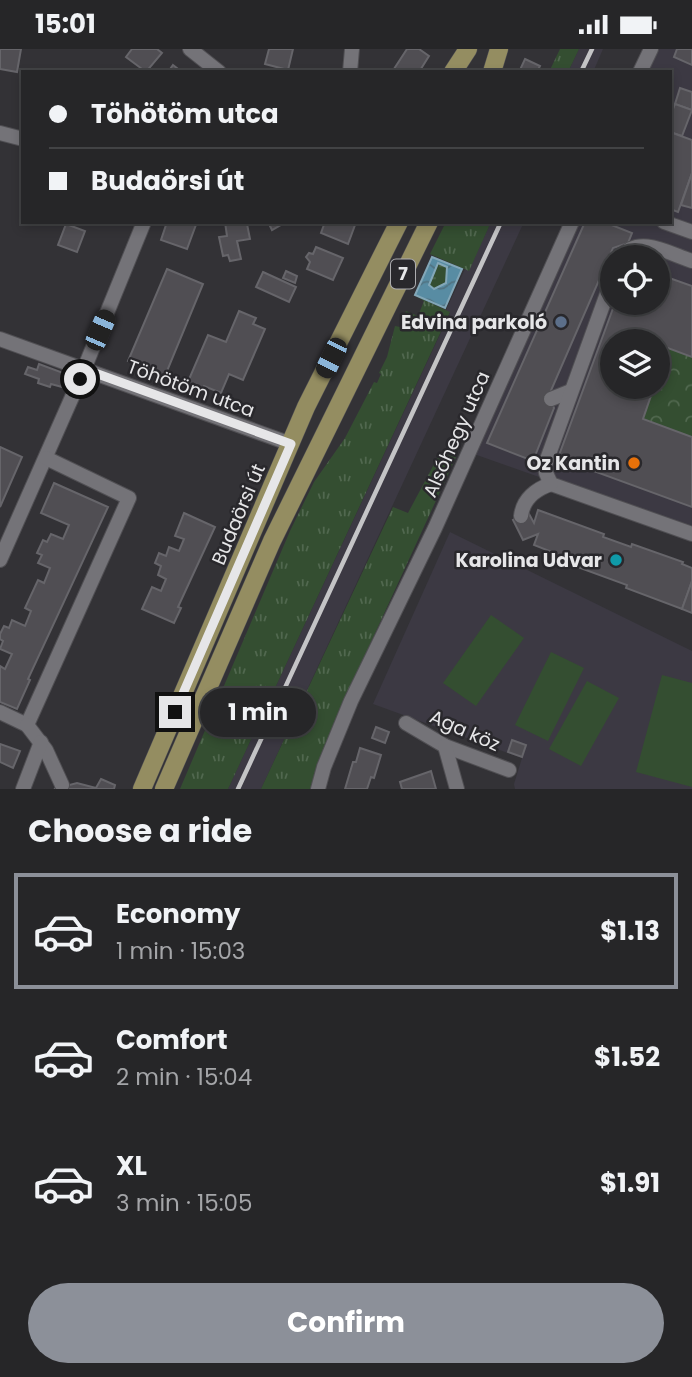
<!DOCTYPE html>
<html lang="en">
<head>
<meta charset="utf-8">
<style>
	:root { --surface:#262628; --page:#323234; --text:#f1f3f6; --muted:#a4a5a8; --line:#424345; --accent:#8c9099 }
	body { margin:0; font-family:Poppins,sans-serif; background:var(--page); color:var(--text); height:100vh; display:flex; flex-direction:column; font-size:26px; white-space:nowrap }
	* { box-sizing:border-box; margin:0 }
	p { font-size:23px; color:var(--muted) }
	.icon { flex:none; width:38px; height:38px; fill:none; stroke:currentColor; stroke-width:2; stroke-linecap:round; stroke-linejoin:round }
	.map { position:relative; height:740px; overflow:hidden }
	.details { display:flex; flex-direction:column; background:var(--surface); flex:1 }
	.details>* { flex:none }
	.banner { position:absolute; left:21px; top:21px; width:651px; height:154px; border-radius:0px; box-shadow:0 4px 10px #0003,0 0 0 2px var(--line); display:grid; align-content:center; height:154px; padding:0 28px; background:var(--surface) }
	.tools { position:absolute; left:600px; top:196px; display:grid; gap:14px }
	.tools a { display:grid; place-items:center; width:70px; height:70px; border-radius:50%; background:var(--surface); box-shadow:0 4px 10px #0003,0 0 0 2px var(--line); font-size:35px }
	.end { position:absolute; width:32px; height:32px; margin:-16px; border:9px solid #e6e6e8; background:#111; box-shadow:0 0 0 4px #111 }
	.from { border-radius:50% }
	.bubble { position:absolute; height:49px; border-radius:24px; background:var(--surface); box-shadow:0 4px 10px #0003,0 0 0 2px var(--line); font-size:23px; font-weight:700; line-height:49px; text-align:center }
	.car { position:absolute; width:21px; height:42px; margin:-21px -10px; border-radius:9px; box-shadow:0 0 5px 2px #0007; background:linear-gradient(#222 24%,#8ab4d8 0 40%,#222 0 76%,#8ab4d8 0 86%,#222 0) }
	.banner b { display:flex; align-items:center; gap:24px; height:66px; font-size:26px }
	.banner b+b { border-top:2px solid var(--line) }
	.banner i { width:18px; height:18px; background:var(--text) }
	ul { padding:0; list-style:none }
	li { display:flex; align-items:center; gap:21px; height:116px; margin:0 14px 10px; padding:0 14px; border:4px solid transparent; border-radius:0px }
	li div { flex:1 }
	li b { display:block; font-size:26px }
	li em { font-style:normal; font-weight:700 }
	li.selected { border-color:var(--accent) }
	li>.icon { width:63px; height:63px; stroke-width:1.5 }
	h2 { padding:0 28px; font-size:32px; line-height:84px }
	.primary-button { display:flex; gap:14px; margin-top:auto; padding:14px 28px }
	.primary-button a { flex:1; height:80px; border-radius:42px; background:var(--accent); color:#fff; font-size:28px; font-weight:700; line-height:80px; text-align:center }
	.status { display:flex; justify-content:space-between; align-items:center; height:49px; padding:0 35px; background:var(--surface); direction:ltr }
	.status svg { height:19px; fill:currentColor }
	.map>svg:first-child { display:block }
</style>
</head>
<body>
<div class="status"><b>15:01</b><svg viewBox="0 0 49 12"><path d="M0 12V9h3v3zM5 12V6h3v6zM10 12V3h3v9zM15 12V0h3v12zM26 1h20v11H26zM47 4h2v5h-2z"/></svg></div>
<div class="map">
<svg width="692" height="740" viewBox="0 0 692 740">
	<defs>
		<pattern id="grass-tufts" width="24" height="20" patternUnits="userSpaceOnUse" patternTransform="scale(1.75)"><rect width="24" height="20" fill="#344e31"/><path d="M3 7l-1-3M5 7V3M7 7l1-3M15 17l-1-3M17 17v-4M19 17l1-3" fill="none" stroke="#51684f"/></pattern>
		<pattern id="wetland-marsh" width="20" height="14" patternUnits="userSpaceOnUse" patternTransform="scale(1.75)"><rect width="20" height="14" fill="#344e31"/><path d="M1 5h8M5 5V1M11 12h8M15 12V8" fill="none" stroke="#51684f"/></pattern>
		<pattern id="park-crowns" width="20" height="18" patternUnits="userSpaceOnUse" patternTransform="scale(1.75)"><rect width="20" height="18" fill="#344e31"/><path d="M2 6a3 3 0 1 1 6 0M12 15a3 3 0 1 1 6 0" fill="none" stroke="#51684f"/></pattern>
		<pattern id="water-waves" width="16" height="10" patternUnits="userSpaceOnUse" patternTransform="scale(1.75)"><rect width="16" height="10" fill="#588ca3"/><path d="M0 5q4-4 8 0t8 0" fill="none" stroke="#517382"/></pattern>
	</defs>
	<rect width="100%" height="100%" fill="#333236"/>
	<g fill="#3c3943" fill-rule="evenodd">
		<path d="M579 0H603L593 23H568Z"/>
		<path d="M659 0H692V482L474 405 579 173H670V23H648ZM612 208H658V254H612ZM612 292H658V338H612Z"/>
		<path d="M491 173H524L261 740H228L450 264 446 261 465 220 469 221Z"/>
		<path d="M450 483 692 602V740H515L514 735 522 709 373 655Z"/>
	</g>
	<g fill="url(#grass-tufts)">
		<path d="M560 0H579L568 23H549Z"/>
		<path d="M446 173H491L469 222 430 205Z"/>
		<path d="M414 246 450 263 228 740H180L290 482 314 433 345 389 374 333 377 334 381 325 379 324 387 308 395 277 400 278 406 262 418 267 424 252Z"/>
		<path d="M440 404 456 408 348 643 318 717 311 740H261L393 458 408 464Z"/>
	</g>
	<path fill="url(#wetland-marsh)" d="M438 213 447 217 446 234 434 240 429 236Z"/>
	<path fill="url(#park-crowns)" d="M668 299 692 308V388L643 370 654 338H658V328Z"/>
	<g fill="#344e31">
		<path d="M491 566 524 589 476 657 443 634Z"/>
		<path d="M551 603 584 619 548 692 515 676Z"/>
		<path d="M662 626 692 634V738L636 723Z"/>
		<path d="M587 632 619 649 581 717 549 700Z"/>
	</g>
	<path fill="url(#water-waves)" stroke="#83a7b8" stroke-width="2" fill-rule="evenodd" d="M432 208 462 220 445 259 415 246ZM438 214 447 218 446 234 434 240 429 236Z"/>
	<g fill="#504e53" stroke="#66656a" stroke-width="2">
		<path d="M0 0H21L17 23 0 20Z"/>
		<path d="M132 0H157L162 4 146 23 126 8Z"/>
		<path d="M269 0H293L288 21 265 15Z"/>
		<path d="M407 0H419L429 7 419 23H392Z"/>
		<path d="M677 0H692V16L674 8Z"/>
		<path d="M525 10 540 17 537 23H519Z"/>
		<path d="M173 16 182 23H168Z"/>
		<path d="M680 39 692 43V64V61L675 55Z"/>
		<path d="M675 55 692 61 682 87 670 83V68Z"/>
		<path d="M670 83 692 91V124L678 163 670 160Z"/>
		<path d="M692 124V159L681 156Z"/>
		<path d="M167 173H197L187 200 161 191Z"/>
		<path d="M225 173 247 175 250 190 237 192 241 210 230 212 228 206 223 207 219 188 227 187Z"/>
		<path d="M268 173H286L272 181Z"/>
		<path d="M325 173H348L355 176 348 195 321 184Z"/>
		<path d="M585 173H604L632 184 628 194 613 199 549 346 554 359 533 412 487 394Z"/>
		<path d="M66 175 85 182 77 203 58 196Z"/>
		<path d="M316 198 343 209 333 231 307 220 310 213 306 208 309 204 313 205Z"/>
		<path d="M167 220 203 235 165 327 128 312Z"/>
		<path d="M286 222 297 227 295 234 283 229Z"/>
		<path d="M263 223 296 238 289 253 256 238Z"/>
		<path d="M658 225 692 237V308L668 299 658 328V292H612V338H654L643 370 692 388V458L558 409 615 254H658Z"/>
		<path d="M239 262 256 269 253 275 265 280 243 331 229 325 221 344 204 337 202 341 187 335 208 286 226 293Z"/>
		<path d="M39 315 66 325 62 338 51 335 50 338 38 334 39 330 25 325 28 318 37 321Z"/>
		<path d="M0 398 22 408 0 458Z"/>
		<path d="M54 434 108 458 28 630 30 631 17 660 0 653V617L5 620 12 605 0 600 3 592 0 590V585L4 577 9 579 12 571 25 577 31 562 25 559 38 531 44 534 50 519 38 514 42 506 37 504 43 491 47 493 51 485 63 490 69 476 41 464Z"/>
		<path d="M538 461 604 485 603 488 631 498 632 495 683 513 682 515 692 519V532L682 560 626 539 627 536 550 508 552 503 534 496 538 485 523 491 513 471 528 463 534 474Z"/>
		<path d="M184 464 215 478 178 558 181 559 174 574 142 560 152 538 161 542 166 530 158 526 161 517 155 514 159 504 166 507 169 498 179 502 184 490 175 487Z"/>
		<path d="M692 532V564L682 560Z"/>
		<path d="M376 678 389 683 385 694 372 689Z"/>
		<path d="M512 691 526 696 522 708 508 703Z"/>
		<path d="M0 695 20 702 13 719 0 713Z"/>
		<path d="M360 699 381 706 374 729 371 728 367 740H345L353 713H356Z"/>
		<path d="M431 722 436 740H402L400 733Z"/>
		<path d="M101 730 115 736 114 740H54L77 734 96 739Z"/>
	</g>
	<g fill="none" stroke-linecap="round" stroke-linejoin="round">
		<g stroke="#504f53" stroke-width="16">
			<g id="minor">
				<path d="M190 0 219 23"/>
				<path d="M350 23 352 0"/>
				<path d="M640 23 651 0"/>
				<path d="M0 84 23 90"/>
				<path d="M664 173 692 183"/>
				<path d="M621 208C639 185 670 205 692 212"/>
				<path d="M0 290 291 395"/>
				<path d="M551 350 571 342"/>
				<path d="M551 435 546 424 545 416 612 231"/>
				<path d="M551 435 692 485"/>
				<path d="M521 467C523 450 536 440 551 435"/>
				<path d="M0 511 80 330 144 173"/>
				<path d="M0 663 27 676 129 449 46 409"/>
				<path d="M406 674 445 697 509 721"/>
				<path d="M27 676 46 701 62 736"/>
				<path d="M445 697 457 740"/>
				<path d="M23 740 41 693"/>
				<path d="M318 740 324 718 351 652 435 479 572 173"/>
			</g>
		</g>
		<g stroke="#504f53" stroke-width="19">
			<g id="major">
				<path d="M453 23 468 0"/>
				<path d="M492 23 499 0"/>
				<path d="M142 740 306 358 399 173"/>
				<path d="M164 740 272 492 429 173"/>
			</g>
		</g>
		<use href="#minor" stroke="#747378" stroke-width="14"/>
		<use href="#major" stroke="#948d61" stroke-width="18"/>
		<g stroke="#c4c4c6" stroke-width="4.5">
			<path d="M581 23 592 0"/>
			<path d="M238 740 501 173"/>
		</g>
	</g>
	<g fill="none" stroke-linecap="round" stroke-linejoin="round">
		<path stroke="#e6e6e8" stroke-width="9" d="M80 330 84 320 291 395 175 663"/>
	</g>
	<circle fill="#5c6f8a" stroke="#29282c" stroke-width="2.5" cx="561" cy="273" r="7"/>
	<circle fill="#e8710a" stroke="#29282c" stroke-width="2.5" cx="634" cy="414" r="7"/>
	<circle fill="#0f9aa8" stroke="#29282c" stroke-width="2.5" cx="616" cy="511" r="7"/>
	<g text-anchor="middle" stroke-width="5" stroke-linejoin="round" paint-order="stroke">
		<rect fill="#29282c" stroke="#adadb0" stroke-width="2" x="391" y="210.5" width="24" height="29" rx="5"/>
		<g font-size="18" font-weight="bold" fill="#e6e6e8">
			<text x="403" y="231">7</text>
		</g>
		<g font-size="19" font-weight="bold" fill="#e6e6e8" stroke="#29282c" text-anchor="end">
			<text x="547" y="280">Edvina parkoló</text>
			<text x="620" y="421">Oz Kantin</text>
			<text x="602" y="518">Karolina Udvar</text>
		</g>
		<g font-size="19" fill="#e6e6e8" stroke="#29282c">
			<text transform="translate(191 339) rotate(20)" y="7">Töhötöm utca</text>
			<text transform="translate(456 385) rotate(-66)" y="7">Alsóhegy utca</text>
			<text transform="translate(238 465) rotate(-67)" y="7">Budaörsi út</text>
			<text transform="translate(465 681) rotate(24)" y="7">Aga köz</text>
		</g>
	</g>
</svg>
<div class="tools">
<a><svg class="icon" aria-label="locate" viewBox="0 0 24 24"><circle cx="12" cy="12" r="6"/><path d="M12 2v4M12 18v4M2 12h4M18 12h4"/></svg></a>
<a><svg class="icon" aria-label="layers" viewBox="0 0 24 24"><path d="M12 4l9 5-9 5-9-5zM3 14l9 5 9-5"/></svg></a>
</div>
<i class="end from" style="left:80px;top:330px"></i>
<i class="end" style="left:175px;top:663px"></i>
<div class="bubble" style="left:200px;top:639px;width:116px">1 min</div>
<i class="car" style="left:100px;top:281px;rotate:23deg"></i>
<i class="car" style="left:331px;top:309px;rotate:206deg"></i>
<div class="banner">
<b><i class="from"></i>Töhötöm utca</b>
<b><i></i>Budaörsi út</b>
</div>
</div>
<section class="details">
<h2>Choose a ride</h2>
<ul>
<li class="selected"><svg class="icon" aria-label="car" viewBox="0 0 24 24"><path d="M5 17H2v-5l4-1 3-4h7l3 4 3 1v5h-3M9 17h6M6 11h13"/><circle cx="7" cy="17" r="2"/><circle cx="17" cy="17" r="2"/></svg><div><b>Economy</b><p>1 min · 15:03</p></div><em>$1.13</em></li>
<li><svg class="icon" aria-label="car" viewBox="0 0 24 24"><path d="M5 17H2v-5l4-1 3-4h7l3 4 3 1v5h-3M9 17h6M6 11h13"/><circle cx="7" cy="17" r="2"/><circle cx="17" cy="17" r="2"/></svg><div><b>Comfort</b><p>2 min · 15:04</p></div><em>$1.52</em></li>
<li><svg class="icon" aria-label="car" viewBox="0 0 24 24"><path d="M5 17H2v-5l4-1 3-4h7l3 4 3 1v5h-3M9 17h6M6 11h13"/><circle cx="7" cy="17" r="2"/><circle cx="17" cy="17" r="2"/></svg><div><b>XL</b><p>3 min · 15:05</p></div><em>$1.91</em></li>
</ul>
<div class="primary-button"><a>Confirm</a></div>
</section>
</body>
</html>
